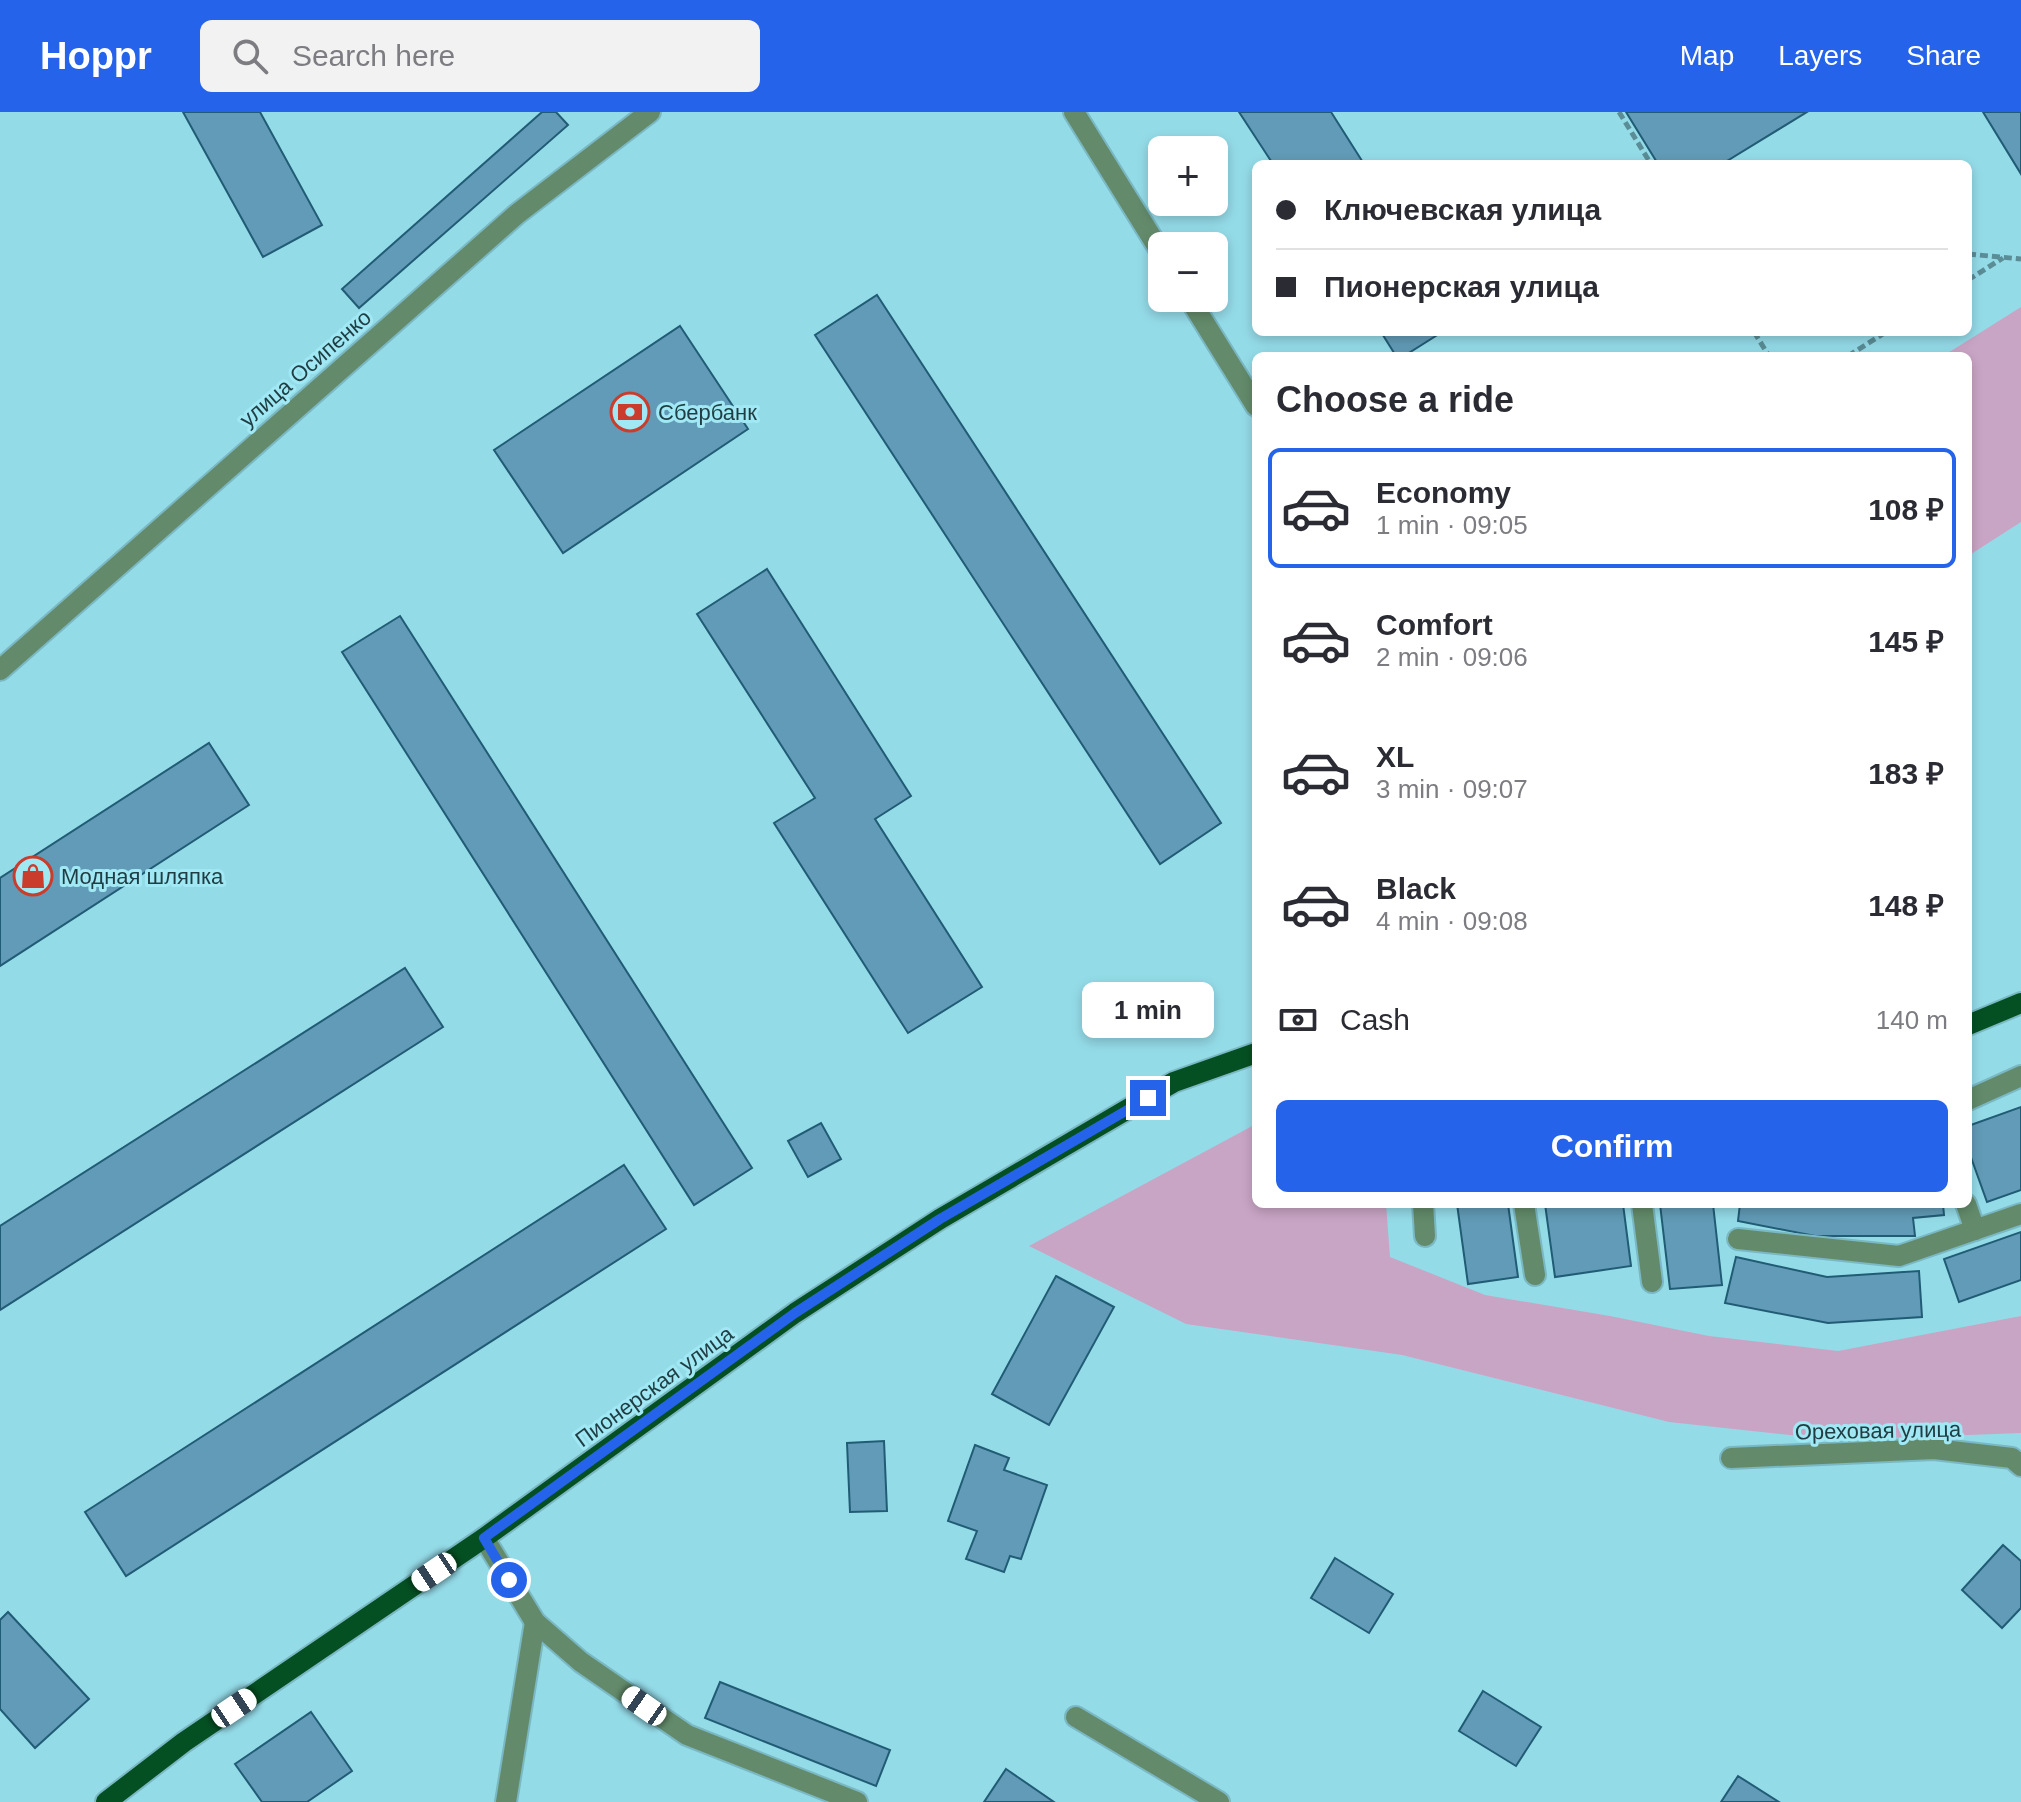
<!DOCTYPE html>
<html lang="en">
<head>
<meta charset="utf-8">
<style>
	:root { --surface:#fff; --page:#f2f2f3; --text:#2b2b33; --muted:#7c7c81; --line:#e1e1e2; --accent:#2563eb }
	body { margin:0; font-family:Arial,sans-serif; background:var(--page); color:var(--text); height:100vh; display:flex; flex-direction:column; font-size:30px; white-space:nowrap }
	* { box-sizing:border-box; margin:0 }
	p { font-size:26px; color:var(--muted) }
	.icon { flex:none; width:44px; height:44px; fill:none; stroke:currentColor; stroke-width:2; stroke-linecap:round; stroke-linejoin:round }
	.map { position:relative; flex:1; overflow:hidden }
	.details { position:absolute; left:1252px; top:240px; width:720px; height:856px; display:flex; flex-direction:column; background:var(--surface); border-radius:12px; box-shadow:0 4px 12px #0003 }
	.details>* { flex:none }
	.hud { position:absolute; left:1252px; top:48px; width:720px; height:176px; border-radius:12px; box-shadow:0 4px 12px #0003; display:grid; align-content:center; height:176px; padding:0 24px; background:var(--surface) }
	.controls { position:absolute; left:1148px; top:24px; display:grid; gap:16px }
	.controls a { display:grid; place-items:center; width:80px; height:80px; border-radius:12px; background:var(--surface); box-shadow:0 4px 12px #0003; font-size:40px }
	.end { position:absolute; width:36px; height:36px; margin:-18px; border:10px solid #2563eb; background:#fff; box-shadow:0 0 0 4px #fff }
	.from { border-radius:50% }
	.bubble { position:absolute; height:56px; border-radius:12px; background:var(--surface); box-shadow:0 4px 12px #0003; font-size:26px; font-weight:600; line-height:56px; text-align:center }
	.car { position:absolute; width:24px; height:48px; margin:-24px -12px; border-radius:10px; box-shadow:0 0 6px 2px #0007; background:linear-gradient(#fff 24%,#345 0 40%,#fff 0 76%,#345 0 86%,#fff 0) }
	.hud b { display:flex; align-items:center; gap:28px; height:76px; font-size:30px }
	.hud b+b { border-top:2px solid var(--line) }
	.hud i { width:20px; height:20px; background:var(--text) }
	ul { padding:0; list-style:none }
	li { display:flex; align-items:center; gap:24px; height:120px; margin:0 16px 12px; padding:0 8px; border:4px solid transparent; border-radius:12px }
	li div { flex:1 }
	li b { display:block; font-size:30px }
	li em { font-style:normal; font-weight:600 }
	li.selected { border-color:var(--accent) }
	li>.icon { width:72px; height:72px; stroke-width:1.5 }
	h2 { padding:0 24px; font-size:36px; line-height:96px }
	.pay { display:flex; align-items:center; gap:20px; height:88px; padding:0 24px; font-size:30px }
	.pay p { margin-inline-start:auto }
	.primary-button { display:flex; gap:16px; margin-top:auto; padding:16px 24px }
	.primary-button a { flex:1; height:92px; border-radius:12px; background:var(--accent); color:#fff; font-size:32px; font-weight:600; line-height:92px; text-align:center }
	header { display:flex; align-items:center; gap:48px; box-sizing:border-box; height:112px; padding:0 40px; background:var(--accent); color:#fff }
	header strong { font-size:38px }
	nav { display:flex; gap:44px; margin-inline-start:auto; font-size:28px }
	.search { width:560px; height:72px; background:var(--page); display:flex; align-items:center; gap:20px; box-sizing:border-box; padding:0 28px; border-radius:12px; color:var(--muted); font-size:30px }
	.map>svg:first-child { display:block }
</style>
</head>
<body>
<header>
<strong>Hoppr</strong>
<div class="search"><svg class="icon" aria-label="search" viewBox="0 0 24 24"><circle cx="10" cy="10" r="6"/><path d="M15 15l6 6"/></svg>Search here</div>
<nav><a>Map</a><a>Layers</a><a>Share</a></nav>
</header>
<div class="map">
<svg width="2021" height="1690" viewBox="0 0 2021 1690">
	<rect width="100%" height="100%" fill="#94dbe8"/>
	<g fill="#c9a5c5">
		<path d="M2021 195V410L1968 444V244H1943Z"/>
		<path d="M1256 1012V1092H1386L1390 1145 1485 1183 1610 1204 1709 1224 1838 1239 2021 1204V1321L1837 1328 1669 1310 1402 1243 1186 1212 1029 1134Z"/>
	</g>
	<g fill="#629bb7" stroke="#215c75" stroke-width="2">
		<path d="M183 0H260L322 113 263 145Z"/>
		<path d="M542 0H556L568 13 359 196 342 177Z"/>
		<path d="M1239 0H1331L1364 52H1273Z"/>
		<path d="M1626 0H1807L1722 52H1658Z"/>
		<path d="M1983 0H2021V62Z"/>
		<path d="M877 183 1221 711 1160 752 815 223Z"/>
		<path d="M680 214 748 317 563 441 494 338Z"/>
		<path d="M1381 220H1442L1404 244H1396Z"/>
		<path d="M767 457 911 684 875 707 982 875 908 921 774 711 815 686 697 502Z"/>
		<path d="M400 504 752 1056 694 1093 342 540Z"/>
		<path d="M209 631 249 693 0 854V766Z"/>
		<path d="M405 856 443 915 0 1198V1114Z"/>
		<path d="M2021 995V1078L1987 1090 1968 1037V1014Z"/>
		<path d="M821 1011 841 1047 808 1065 788 1029Z"/>
		<path d="M624 1053 666 1117 126 1464 85 1400Z"/>
		<path d="M1457 1092H1508L1518 1165 1468 1172Z"/>
		<path d="M1545 1092H1623L1631 1154 1555 1165Z"/>
		<path d="M1660 1092H1713L1722 1173 1670 1177Z"/>
		<path d="M1740 1092H1943L1944 1103 1913 1106 1915 1124H1815L1738 1109Z"/>
		<path d="M2021 1120V1168L1959 1190 1944 1147Z"/>
		<path d="M1736 1145 1827 1165 1919 1159 1922 1205 1828 1211 1725 1191Z"/>
		<path d="M1056 1164 1114 1195 1049 1313 992 1282Z"/>
		<path d="M884 1329 887 1399 850 1400 847 1331Z"/>
		<path d="M975 1333 1009 1346 1004 1358 1047 1373 1021 1447 1010 1444 1004 1460 966 1447 977 1419 948 1409Z"/>
		<path d="M2003 1433 2021 1449V1496L2002 1516 1962 1478Z"/>
		<path d="M1335 1446 1393 1482 1369 1521 1311 1486Z"/>
		<path d="M8 1500 89 1587 35 1636 0 1597V1508Z"/>
		<path d="M720 1570 890 1638 876 1674 705 1606Z"/>
		<path d="M1483 1579 1541 1615 1516 1654 1459 1619Z"/>
		<path d="M311 1600 352 1659 307 1690H262L235 1652Z"/>
		<path d="M1006 1657 1054 1690H984Z"/>
		<path d="M1738 1664 1779 1690H1721Z"/>
	</g>
	<g fill="none" stroke-linecap="round" stroke-linejoin="round">
		<g stroke="#7ab8c3" stroke-width="24">
			<g id="minor">
				<path d="M1074 0 1162 142"/>
				<path d="M1189 186 1256 294"/>
				<path d="M0 558 517 102 650 0"/>
				<path d="M1968 988 2021 964"/>
				<path d="M1423 1092 1425 1124"/>
				<path d="M1524 1092 1535 1163"/>
				<path d="M1642 1092 1652 1170"/>
				<path d="M1966 1092 1975 1118"/>
				<path d="M1738 1127 1899 1144 2021 1102"/>
				<path d="M1731 1346 1934 1337 2012 1346 2021 1354"/>
				<path d="M484 1426 535 1510 581 1550 687 1623 857 1690"/>
				<path d="M1076 1605 1219 1690"/>
				<path d="M506 1690 535 1510"/>
			</g>
		</g>
		<g stroke="#7ab8c3" stroke-width="24">
			<g id="major">
				<path d="M1968 913 2021 891"/>
				<path d="M106 1690 184 1630 484 1426 795 1201 940 1107 1174 970 1256 941"/>
			</g>
		</g>
		<g stroke="#5a8d96" stroke-width="5" stroke-dasharray="8 4" stroke-linecap="butt">
			<path d="M1619 0 1651 52"/>
			<path d="M1968 142 2021 147"/>
			<path d="M1968 168 2003 146"/>
			<path d="M1754 220 1769 244"/>
			<path d="M1848 244 1886 220"/>
		</g>
		<use href="#minor" stroke="#638b6b" stroke-width="20"/>
		<use href="#major" stroke="#055023" stroke-width="20"/>
	</g>
	<g fill="none" stroke-linecap="round" stroke-linejoin="round">
		<path stroke="#2563eb" stroke-width="10" d="M509 1468 484 1426 795 1201 940 1107 1148 986"/>
	</g>
	<defs>
		<g id="bank-ring" transform="scale(2)"><circle r="9.5" fill="#a1e8f5" stroke="#ca3d2d" stroke-width="1.5"/><path d="M-6-4H6V4H-6ZM0-2.3a2.3 2.3 0 1 0 0 4.6a2.3 2.3 0 1 0 0-4.6Z" fill="#ca3d2d"/></g>
		<g id="shop-ring" transform="scale(2)"><circle r="9.5" fill="#a1e8f5" stroke="#ca3d2d" stroke-width="1.5"/><path d="M-5-2.5h2.3a2.7 3.5 0 0 1 5.4 0H5L5.5 6h-11ZM-1.5-2.5h3a1.5 2.3 0 0 0-3 0Z" fill="#ca3d2d"/></g>
	</defs>
	<g fill-rule="evenodd">
		<use href="#bank-ring" x="630" y="300"/>
		<use href="#shop-ring" x="33" y="764"/>
	</g>
	<g text-anchor="middle" stroke-width="6" stroke-linejoin="round" paint-order="stroke">
		<g font-size="22" fill="#1f3d42" stroke="#a1e8f5">
			<text transform="translate(305 256) rotate(-41)" y="8">улица Осипенко</text>
			<text transform="translate(654 1274) rotate(-36)" y="8">Пионерская улица</text>
			<text transform="translate(1878 1318) rotate(-1)" y="8">Ореховая улица</text>
		</g>
		<g font-size="22" fill="#1f3d42" stroke="#a1e8f5" text-anchor="start">
			<text x="658" y="308">Сбербанк</text>
			<text x="61" y="772">Модная шляпка</text>
		</g>
	</g>
</svg>
<div class="controls">
<a>+</a>
<a>−</a>
</div>
<i class="end from" style="left:509px;top:1468px"></i>
<i class="end" style="left:1148px;top:986px"></i>
<div class="bubble" style="left:1082px;top:870px;width:132px">1 min</div>
<i class="car" style="left:434px;top:1460px;rotate:236deg"></i>
<i class="car" style="left:644px;top:1594px;rotate:305deg"></i>
<i class="car" style="left:234px;top:1596px;rotate:56deg"></i>
<div class="hud">
<b><i class="from"></i>Ключевская улица</b>
<b><i></i>Пионерская улица</b>
</div>
<section class="details">
<h2>Choose a ride</h2>
<ul>
<li class="selected"><svg class="icon" aria-label="car" viewBox="0 0 24 24"><path d="M5 17H2v-5l4-1 3-4h7l3 4 3 1v5h-3M9 17h6M6 11h13"/><circle cx="7" cy="17" r="2"/><circle cx="17" cy="17" r="2"/></svg><div><b>Economy</b><p>1 min · 09:05</p></div><em>108 ₽</em></li>
<li><svg class="icon" aria-label="car" viewBox="0 0 24 24"><path d="M5 17H2v-5l4-1 3-4h7l3 4 3 1v5h-3M9 17h6M6 11h13"/><circle cx="7" cy="17" r="2"/><circle cx="17" cy="17" r="2"/></svg><div><b>Comfort</b><p>2 min · 09:06</p></div><em>145 ₽</em></li>
<li><svg class="icon" aria-label="car" viewBox="0 0 24 24"><path d="M5 17H2v-5l4-1 3-4h7l3 4 3 1v5h-3M9 17h6M6 11h13"/><circle cx="7" cy="17" r="2"/><circle cx="17" cy="17" r="2"/></svg><div><b>XL</b><p>3 min · 09:07</p></div><em>183 ₽</em></li>
<li><svg class="icon" aria-label="car" viewBox="0 0 24 24"><path d="M5 17H2v-5l4-1 3-4h7l3 4 3 1v5h-3M9 17h6M6 11h13"/><circle cx="7" cy="17" r="2"/><circle cx="17" cy="17" r="2"/></svg><div><b>Black</b><p>4 min · 09:08</p></div><em>148 ₽</em></li>
</ul>
<div class="pay"><svg class="icon" aria-label="cash" viewBox="0 0 24 24"><path d="M3 7h18v10H3z"/><circle cx="12" cy="12" r="2"/></svg>Cash<p>140 m</p></div>
<div class="primary-button"><a>Confirm</a></div>
</section>
</div>
</body>
</html>
